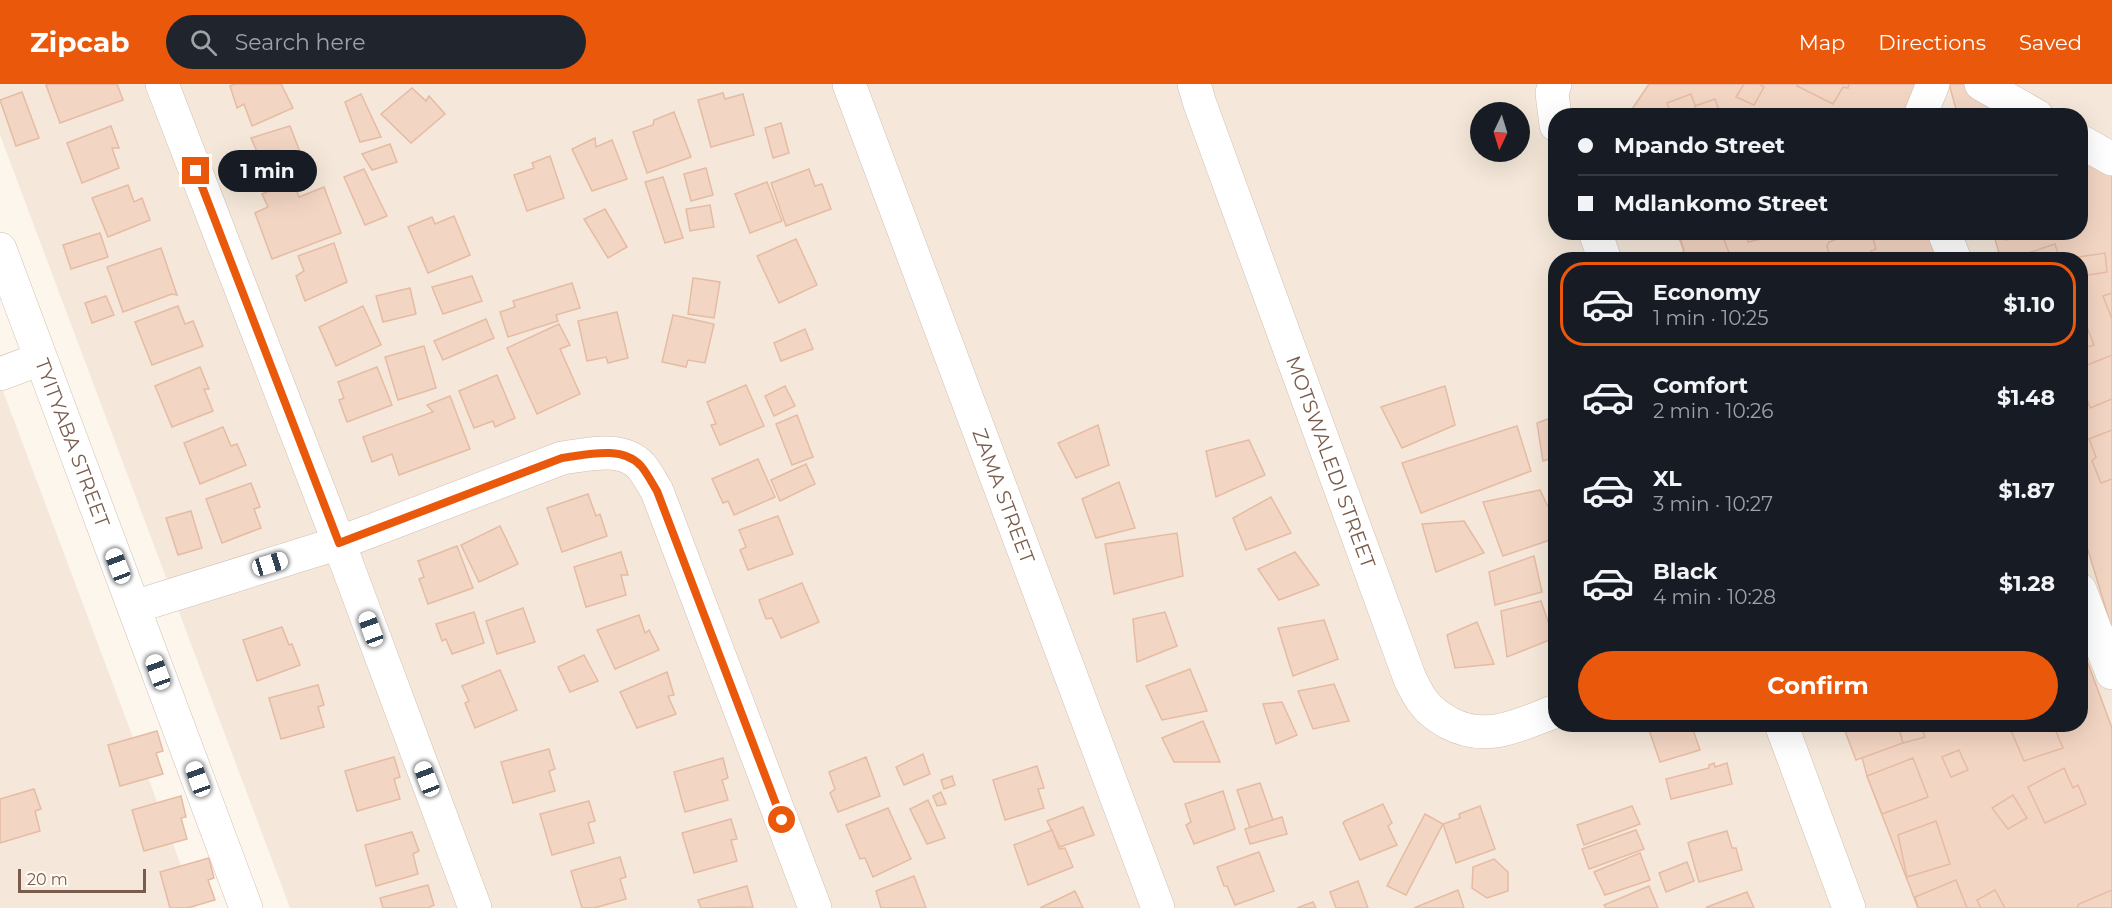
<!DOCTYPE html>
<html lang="en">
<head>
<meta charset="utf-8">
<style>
	:root { --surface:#171b24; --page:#20242c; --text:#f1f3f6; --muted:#9ea1a6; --line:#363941; --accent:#ea580c }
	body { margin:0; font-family:Montserrat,sans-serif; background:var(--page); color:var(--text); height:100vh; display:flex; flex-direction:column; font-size:22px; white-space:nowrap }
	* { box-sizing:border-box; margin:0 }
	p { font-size:20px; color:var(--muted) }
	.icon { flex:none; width:33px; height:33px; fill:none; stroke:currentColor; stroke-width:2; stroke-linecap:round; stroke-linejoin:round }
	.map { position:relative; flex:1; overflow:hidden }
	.details { position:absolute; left:1548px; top:168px; width:540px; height:480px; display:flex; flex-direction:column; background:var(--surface); border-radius:24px; box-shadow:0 6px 24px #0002 }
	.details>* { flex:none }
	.banner { position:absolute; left:1548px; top:24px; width:540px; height:132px; border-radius:24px; box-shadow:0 6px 24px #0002; display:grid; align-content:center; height:132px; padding:0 30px; background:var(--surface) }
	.needle { width:39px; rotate:184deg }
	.buttons { position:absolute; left:1470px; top:18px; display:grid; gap:12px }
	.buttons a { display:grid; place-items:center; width:60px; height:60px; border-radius:50%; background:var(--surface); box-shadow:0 6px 24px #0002; font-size:30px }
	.scale { position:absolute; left:18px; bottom:15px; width:128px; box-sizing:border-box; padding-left:6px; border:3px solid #7a5c4d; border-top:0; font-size:16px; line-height:21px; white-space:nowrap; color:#7a5c4d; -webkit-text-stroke:4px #fffaf3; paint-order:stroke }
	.end { position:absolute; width:27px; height:27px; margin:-14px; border:8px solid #ea580c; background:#fff; box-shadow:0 0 0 3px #fff }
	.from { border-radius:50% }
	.bubble { position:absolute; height:42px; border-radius:21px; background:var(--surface); box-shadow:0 6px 24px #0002; font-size:20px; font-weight:700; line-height:42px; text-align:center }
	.car { position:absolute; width:18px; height:36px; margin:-18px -9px; border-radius:8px; box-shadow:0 0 4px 2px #0007; background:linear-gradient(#fff 24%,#345 0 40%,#fff 0 76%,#345 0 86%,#fff 0) }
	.banner b { display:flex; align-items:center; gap:21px; height:57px; font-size:22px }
	.banner b+b { border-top:2px solid var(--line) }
	.banner i { width:15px; height:15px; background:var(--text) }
	ul { padding:10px 0 0; list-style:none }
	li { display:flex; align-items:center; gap:18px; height:84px; margin:0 12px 9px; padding:0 18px; border:3px solid transparent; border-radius:24px }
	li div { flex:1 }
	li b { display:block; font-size:22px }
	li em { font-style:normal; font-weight:700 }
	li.current { border-color:var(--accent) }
	li>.icon { width:54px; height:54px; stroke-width:1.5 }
	.cta { display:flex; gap:12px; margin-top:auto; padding:12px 30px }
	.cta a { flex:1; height:69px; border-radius:36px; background:var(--accent); color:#fff; font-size:24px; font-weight:700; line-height:69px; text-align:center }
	header { display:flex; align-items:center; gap:36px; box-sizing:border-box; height:84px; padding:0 30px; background:var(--accent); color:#fff }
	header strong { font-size:28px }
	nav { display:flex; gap:33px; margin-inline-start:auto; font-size:21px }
	.search { width:420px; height:54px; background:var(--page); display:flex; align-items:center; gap:15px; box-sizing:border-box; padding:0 21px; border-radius:33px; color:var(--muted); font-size:22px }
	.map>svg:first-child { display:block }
</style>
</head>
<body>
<header>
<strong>Zipcab</strong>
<div class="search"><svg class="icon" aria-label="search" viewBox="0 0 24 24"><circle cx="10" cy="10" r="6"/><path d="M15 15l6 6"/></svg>Search here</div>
<nav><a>Map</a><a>Directions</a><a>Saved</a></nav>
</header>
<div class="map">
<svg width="2112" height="824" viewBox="0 0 2112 824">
	<rect width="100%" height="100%" fill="#fdf6ec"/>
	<g fill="#f5e8da" fill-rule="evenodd">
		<path d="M0 0H2112V824H290L0 51ZM1480 28H1520V68H1480ZM1556 32H2080V148H1556ZM1556 176H2080V640H1556Z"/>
		<path d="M0 299 197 824H0Z"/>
	</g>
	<g fill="#f3d5c3" stroke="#e6bba3" stroke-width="1.5">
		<path d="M48 0H117L123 16 60 39 46 1Z"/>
		<path d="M234 0H281L293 24 252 42 244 20 237 24 230 2Z"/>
		<path d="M1649 0H1932L1915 32H1635L1632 25Z"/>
		<path d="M1744 0H1759L1764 3 1754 21 1736 13Z"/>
		<path d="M1798 0H1849L1848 4 1843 3 1833 20 1797 2Z"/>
		<path d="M1949 0H1978L2029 32H1958Z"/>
		<path d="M412 4 426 17 429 12 445 30 411 59 381 30Z"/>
		<path d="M22 8 39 54 16 62 0 16Z"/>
		<path d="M723 9 725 15 743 10 754 51 711 63 698 16Z"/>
		<path d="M361 10 381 53 360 58 345 18Z"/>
		<path d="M1691 10 1699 32H1672L1667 19Z"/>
		<path d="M1715 15 1721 32H1699L1695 22Z"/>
		<path d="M674 28 691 73 647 89 633 48 653 41 654 36Z"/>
		<path d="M781 39 789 69 773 74 765 44Z"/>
		<path d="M111 42 119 64H112L119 84 82 99 67 59Z"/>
		<path d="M290 42 305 81 259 98 250 72 258 70 251 54Z"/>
		<path d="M595 54 596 63 612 56 627 95 592 107 572 65Z"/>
		<path d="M390 60 397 78 372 86 362 70Z"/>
		<path d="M2080 64 2112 83V545L2080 440V176H2001L1993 148H2080Z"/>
		<path d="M550 72 564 114 527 127 514 91 534 84 532 79Z"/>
		<path d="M706 84 713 111 691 117 684 90Z"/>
		<path d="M364 85 387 132 365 141 344 93Z"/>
		<path d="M809 85 815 102 822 100 831 125 786 142 771 99Z"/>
		<path d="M663 93 683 154 665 159 645 98Z"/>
		<path d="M293 97 299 113 324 103 341 149 272 175 255 129 268 123 262 110Z"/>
		<path d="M767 98 782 137 750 149 735 110Z"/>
		<path d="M128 101 134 118 142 114 150 136 108 153 92 114Z"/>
		<path d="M710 121 714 143 690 147 686 125Z"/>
		<path d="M605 125 627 163 608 174 584 135Z"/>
		<path d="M454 132 470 171 428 189 408 143 432 133 435 140Z"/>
		<path d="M1677 148H1936L1946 176H1687Z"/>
		<path d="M1721 148 1731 174 1725 176H1683L1680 170 1684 167 1679 149Z"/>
		<path d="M1745 148H1772L1774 152 1748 158Z"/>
		<path d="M1857 148H1871L1876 165 1871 167 1874 176H1831L1827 162 1829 158Z"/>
		<path d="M2003 148H2027L2006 156Z"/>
		<path d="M100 149 108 173 71 185 63 161Z"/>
		<path d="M796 155 817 201 779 219 757 172Z"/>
		<path d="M334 159 347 198 305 217 296 192 304 187 298 172Z"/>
		<path d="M2055 160 2060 176H2013V174Z"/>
		<path d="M161 164 177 211 172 210 123 228 107 183Z"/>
		<path d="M2105 169 2107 188 2082 192 2079 173Z"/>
		<path d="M472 192 482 217 443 230 432 203Z"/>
		<path d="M693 194 720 198 714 234 688 230Z"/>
		<path d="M572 199 580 224 556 231 558 237 508 253 500 228 515 223 513 217Z"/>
		<path d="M410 204 416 230 383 238 376 212Z"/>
		<path d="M2112 209V235L2103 212Z"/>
		<path d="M106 212 114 231 92 239 85 219Z"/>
		<path d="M178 222 185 240 193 237 203 262 152 281 135 238Z"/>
		<path d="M363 222 381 261 336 282 319 243Z"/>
		<path d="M2080 225 2094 261 2080 265Z"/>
		<path d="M617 228 628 274 608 279 606 273 587 277 578 237Z"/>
		<path d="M673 231 714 240 705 279 688 276 686 283 662 278Z"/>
		<path d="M486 235 494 254 443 276 434 257Z"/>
		<path d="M559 240 570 261 560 265 580 310 537 330 507 264Z"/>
		<path d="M805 245 813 265 781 277 774 259Z"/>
		<path d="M424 262 436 304 398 316 385 273Z"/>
		<path d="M2112 271V315L2090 324 2084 307H2080V284Z"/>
		<path d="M200 283 209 305H204L213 327 172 343 155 302Z"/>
		<path d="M377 283 392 321 347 338 339 316 344 314 338 298Z"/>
		<path d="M497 291 515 334 495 343 493 337 474 344 459 307Z"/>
		<path d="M746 301 764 342 720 361 711 341 716 340 707 318Z"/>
		<path d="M785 302 795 322 774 332 765 312Z"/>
		<path d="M1445 302 1455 341 1402 364 1381 323Z"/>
		<path d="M450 312 470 365 399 391 392 370 372 378 363 353 433 328 427 321Z"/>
		<path d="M797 331 813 373 792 381 776 340Z"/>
		<path d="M1556 332V373L1543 377 1537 339Z"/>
		<path d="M1098 341 1109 381 1076 394 1058 359Z"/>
		<path d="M1517 342 1531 387 1421 429 1402 379Z"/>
		<path d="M223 343 231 362 237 360 246 381 200 400 184 359Z"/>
		<path d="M2112 346V395L2101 399 2092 377 2096 373 2089 355Z"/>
		<path d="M1249 356 1265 391 1216 413 1206 367Z"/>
		<path d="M758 375 775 413 734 431 728 417 723 419 712 395Z"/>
		<path d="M806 380 815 400 780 417 771 396Z"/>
		<path d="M1119 398 1135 444 1096 454 1082 415Z"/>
		<path d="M251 399 260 423 254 425 261 444 222 459 206 415Z"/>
		<path d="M1540 406 1556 439V454L1503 472 1483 418Z"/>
		<path d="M588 410 596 432 600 430 607 452 562 468 547 424Z"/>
		<path d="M1271 413 1291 449 1246 466 1233 434Z"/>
		<path d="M191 427 202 464 178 471 166 434Z"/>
		<path d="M778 432 793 470 748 486 740 466 746 463 739 446Z"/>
		<path d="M1464 437 1484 469 1436 488 1422 440Z"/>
		<path d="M500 442 518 480 479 498 461 461Z"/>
		<path d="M1177 449 1183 492 1114 510 1105 460Z"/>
		<path d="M457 462 473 504 428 520 419 495 424 493 418 477Z"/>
		<path d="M621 468 628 491H621L626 511 586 523 574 483Z"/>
		<path d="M1295 468 1319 501 1279 516 1258 485Z"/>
		<path d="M1534 472 1542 508 1495 521 1489 488Z"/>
		<path d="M802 499 819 538 781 554 772 534 766 535 759 516Z"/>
		<path d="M1541 517 1552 549V555L1507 573 1501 527Z"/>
		<path d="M523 524 535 558 497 570 486 537Z"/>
		<path d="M474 528 484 559 452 570 446 555 442 557 436 540Z"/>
		<path d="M1165 528 1177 562 1137 578 1133 535Z"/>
		<path d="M639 531 645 549 649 546 659 566 615 585 597 546Z"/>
		<path d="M1324 536 1338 575 1293 592 1278 544Z"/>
		<path d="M1477 538 1494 580 1455 584 1447 551Z"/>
		<path d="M282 543 289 561 292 560 300 581 257 597 243 556Z"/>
		<path d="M2080 558 2112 644V824H1918L1867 692 1853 640H2080Z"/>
		<path d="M584 571 598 597 570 608 558 583Z"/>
		<path d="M1190 585 1207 627 1162 636 1146 602Z"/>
		<path d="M500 586 517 626 475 644 465 619 469 617 462 602Z"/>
		<path d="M667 588 674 611 668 612 676 630 637 644 620 608Z"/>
		<path d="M1334 600 1349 637 1313 645 1298 607Z"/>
		<path d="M318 601 324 621 318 623 324 643 281 655 269 614Z"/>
		<path d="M1282 618 1297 651 1276 660 1263 620Z"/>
		<path d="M1203 637 1220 678H1174L1162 654Z"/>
		<path d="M1647 640H1691L1700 666 1660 678Z"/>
		<path d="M1847 640H1898L1903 659 1856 676 1845 647Z"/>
		<path d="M1898 640H1920L1925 653 1903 659Z"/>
		<path d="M2011 640H2059L2060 643 2055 645 2063 664 2024 677 2010 644Z"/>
		<path d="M157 647 163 667 156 669 163 690 120 702 108 661Z"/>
		<path d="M549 665 555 685 549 687 555 707 513 719 501 678Z"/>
		<path d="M1959 666 1968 686 1951 693 1942 673Z"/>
		<path d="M923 670 930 690 904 701 896 683Z"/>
		<path d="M394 673 400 693 394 695 400 715 357 727 345 687Z"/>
		<path d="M866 673 880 712 838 728 830 709 835 705 829 688Z"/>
		<path d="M723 674 728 694 722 696 728 716 685 728 674 688Z"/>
		<path d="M1913 674 1928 713 1882 730 1867 692Z"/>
		<path d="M1714 679 1715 683 1727 679 1732 700 1671 715 1666 695 1709 684V681Z"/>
		<path d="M1037 682 1044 704 1038 705 1044 724 1005 736 993 696Z"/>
		<path d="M2064 684 2073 704 2078 701 2086 720 2045 739 2028 703Z"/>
		<path d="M952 692 955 701 944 705 941 696Z"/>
		<path d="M1260 699 1273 736 1250 744 1237 706Z"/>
		<path d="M34 705 41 725 35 727 40 747 0 759V715Z"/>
		<path d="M1223 707 1235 745 1194 760 1186 741 1191 738 1185 720Z"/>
		<path d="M941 708 946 720 937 722 933 712Z"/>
		<path d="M2013 711 2027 734 2008 745 1992 724Z"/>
		<path d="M181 712 186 733 181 734 187 755 144 767 132 726Z"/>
		<path d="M928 716 945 754 927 760 910 725Z"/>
		<path d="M589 717 595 737 588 739 594 759 552 771 540 730Z"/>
		<path d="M1383 720 1392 739 1388 742 1397 761 1360 776 1343 739 1345 737Z"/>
		<path d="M1480 722 1495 765 1456 779 1443 740 1460 734 1459 730Z"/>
		<path d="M1632 722 1640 740 1584 761 1577 741Z"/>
		<path d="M1083 723 1094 751 1060 763 1047 737Z"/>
		<path d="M888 724 911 775 873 793 865 774 860 775 846 741Z"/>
		<path d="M1425 730 1443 740 1406 811 1387 802Z"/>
		<path d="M1282 733 1287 750 1250 760 1245 745Z"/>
		<path d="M731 735 737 755 731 756 737 777 694 789 682 749Z"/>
		<path d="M1936 737 1950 780 1907 793 1898 751Z"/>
		<path d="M1052 746 1059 765 1065 764 1073 783 1028 801 1014 761Z"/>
		<path d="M1636 746 1644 765 1589 785 1582 765Z"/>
		<path d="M1727 747 1732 764H1736L1742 786 1699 798 1688 759 1692 757Z"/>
		<path d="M412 748 419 767 413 770 418 790 376 802 365 761Z"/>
		<path d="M1259 768 1274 807 1235 821 1227 802H1224L1217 783Z"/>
		<path d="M1640 769 1650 796 1605 811 1594 788Z"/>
		<path d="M620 773 626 793 620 795 626 815 594 824H582L571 787Z"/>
		<path d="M209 774 214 794 208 796 215 816 187 824H170L160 788Z"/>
		<path d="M1494 775 1508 788V807L1487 814 1472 804 1473 783Z"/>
		<path d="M1687 778 1694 797 1666 808 1659 789Z"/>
		<path d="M914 792 926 824H881L876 807Z"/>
		<path d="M1956 796 1967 824H1918L1915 813Z"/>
		<path d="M1358 797 1368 824H1336L1330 808Z"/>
		<path d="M428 801 434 821 428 824H383L380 814Z"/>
		<path d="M747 802 753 823 701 824 698 816Z"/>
		<path d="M1649 802 1658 824H1606L1604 821Z"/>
		<path d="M1458 806 1464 824H1414Z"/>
		<path d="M1995 806 2005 824H1981L1977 816Z"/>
		<path d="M2112 806V824H2077L2079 820Z"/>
		<path d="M1075 807 1083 824H1040Z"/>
		<path d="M1747 808 1754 824H1706L1707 823Z"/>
		<path d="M1313 818 1316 824H1297Z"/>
	</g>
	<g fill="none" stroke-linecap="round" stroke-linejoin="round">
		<g stroke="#d1beb0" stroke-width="34">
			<g id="minor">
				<path d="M162 0 339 459 475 824"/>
				<path id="s1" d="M849 0 1158 824"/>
				<path id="s2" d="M1194 0 1200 20 1410 595C1414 602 1418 612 1424 619 1430 627 1440 634 1449 639 1487 659 1519 641 1556 627"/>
				<path d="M1555 0 1552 9 1556 41"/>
				<path d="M1981 0 2037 32"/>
				<path d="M1920 32 1933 0"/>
				<path d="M2080 57 2112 75"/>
				<path d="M1595 148 1605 176"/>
				<path d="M1944 148 1955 176"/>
				<path id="s3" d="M0 165 246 824"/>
				<path d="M0 290 40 275"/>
				<path d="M2080 506 2112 589"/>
				<path d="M134 523 339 459 562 374C586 371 622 361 641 382 647 389 652 399 657 407L815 824"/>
				<path d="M1781 640 1849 824"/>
			</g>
		</g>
		<use href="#minor" stroke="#fff" stroke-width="33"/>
	</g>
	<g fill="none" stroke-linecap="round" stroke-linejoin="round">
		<path stroke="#ea580c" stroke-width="8" d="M196 87 339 459 562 374C586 371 622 361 641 382 647 389 652 399 657 407L782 736"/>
	</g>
	<g text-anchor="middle" stroke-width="4.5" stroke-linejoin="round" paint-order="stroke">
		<g font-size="20" fill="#7a5c4d" stroke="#fffaf3">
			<text dy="7" stroke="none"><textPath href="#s3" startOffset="207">TYITYABA STREET</textPath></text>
			<text dy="7" stroke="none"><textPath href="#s2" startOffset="402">MOTSWALEDI STREET</textPath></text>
			<text dy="7" stroke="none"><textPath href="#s1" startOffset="440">ZAMA STREET</textPath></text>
		</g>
	</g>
</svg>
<div class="buttons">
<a><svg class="needle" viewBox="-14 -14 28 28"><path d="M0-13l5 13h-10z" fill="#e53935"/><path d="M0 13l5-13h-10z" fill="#9ea1a6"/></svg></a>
</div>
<div class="scale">20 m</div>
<i class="end from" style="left:782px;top:736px"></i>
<i class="end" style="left:196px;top:87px"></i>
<div class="bubble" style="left:218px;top:66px;width:99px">1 min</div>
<i class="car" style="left:270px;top:480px;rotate:73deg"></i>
<i class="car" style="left:118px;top:482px;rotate:339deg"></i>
<i class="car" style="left:371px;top:545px;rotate:340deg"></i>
<i class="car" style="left:158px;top:588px;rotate:340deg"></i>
<i class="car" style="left:198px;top:695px;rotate:340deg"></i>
<i class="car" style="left:427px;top:695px;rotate:339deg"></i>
<div class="banner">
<b><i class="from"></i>Mpando Street</b>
<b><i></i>Mdlankomo Street</b>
</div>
<section class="details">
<ul>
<li class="current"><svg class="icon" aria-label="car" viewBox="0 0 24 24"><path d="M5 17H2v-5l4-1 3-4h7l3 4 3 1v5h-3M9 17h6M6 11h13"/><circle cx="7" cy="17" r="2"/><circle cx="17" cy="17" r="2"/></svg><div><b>Economy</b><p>1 min · 10:25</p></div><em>$1.10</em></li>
<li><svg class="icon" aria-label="car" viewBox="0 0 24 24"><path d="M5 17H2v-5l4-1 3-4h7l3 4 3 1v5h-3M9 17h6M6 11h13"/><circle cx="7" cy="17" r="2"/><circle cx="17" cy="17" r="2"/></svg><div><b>Comfort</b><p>2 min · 10:26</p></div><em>$1.48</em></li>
<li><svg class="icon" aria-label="car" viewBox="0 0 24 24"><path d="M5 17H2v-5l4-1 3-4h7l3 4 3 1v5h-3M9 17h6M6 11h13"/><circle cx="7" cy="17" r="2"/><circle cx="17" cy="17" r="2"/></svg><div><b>XL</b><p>3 min · 10:27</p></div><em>$1.87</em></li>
<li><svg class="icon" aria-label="car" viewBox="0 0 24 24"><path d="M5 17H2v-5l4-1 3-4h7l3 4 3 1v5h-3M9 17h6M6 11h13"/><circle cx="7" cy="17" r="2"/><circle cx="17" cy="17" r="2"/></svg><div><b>Black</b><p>4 min · 10:28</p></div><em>$1.28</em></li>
</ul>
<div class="cta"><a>Confirm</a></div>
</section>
</div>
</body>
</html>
